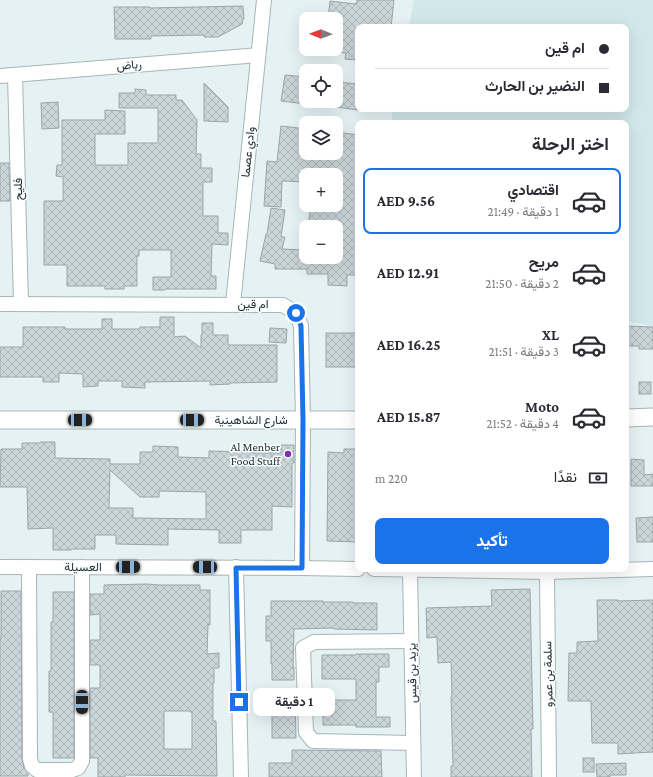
<!DOCTYPE html>
<html lang="ar">
<head>
<meta charset="utf-8">
<style>
	:root { --surface:#fff; --page:#f2f2f3; --text:#2b2b33; --muted:#7c7c81; --line:#e1e1e2; --accent:#1a73e8 }
	body { margin:0; font-family:"Crimson Pro",Vazirmatn,serif; background:var(--page); color:var(--text); direction:rtl; height:100vh; display:flex; flex-direction:column; font-size:15px; white-space:nowrap }
	* { box-sizing:border-box; margin:0 }
	p { font-size:13px; color:var(--muted) }
	.icon { flex:none; width:22px; height:22px; fill:none; stroke:currentColor; stroke-width:2; stroke-linecap:round; stroke-linejoin:round }
	.map { position:relative; flex:1; overflow:hidden; direction:ltr }
	.panel { position:absolute; left:355px; top:120px; width:274px; height:452px; display:flex; flex-direction:column; background:var(--surface); border-radius:8px; box-shadow:0 4px 16px #0002; direction:rtl }
	.panel>* { flex:none }
	.banner { position:absolute; left:355px; top:24px; width:274px; height:88px; border-radius:8px; box-shadow:0 4px 16px #0002; direction:rtl; display:grid; align-content:center; height:88px; padding:0 20px; background:var(--surface) }
	.needle { width:26px; rotate:271deg }
	.controls { position:absolute; left:299px; top:12px; display:grid; gap:8px }
	.controls a { display:grid; place-items:center; width:44px; height:44px; border-radius:8px; background:var(--surface); box-shadow:0 4px 16px #0002; font-size:20px }
	.end { position:absolute; width:18px; height:18px; margin:-9px; border:5px solid #1a73e8; background:#fff; box-shadow:0 0 0 2px #fff }
	.from { border-radius:50% }
	.bubble { position:absolute; height:28px; border-radius:8px; background:var(--surface); box-shadow:0 4px 16px #0002; font-size:13px; font-weight:700; line-height:28px; text-align:center; direction:rtl }
	.car { position:absolute; width:12px; height:24px; margin:-12px -6px; border-radius:5px; box-shadow:0 0 3px 1px #0007; background:linear-gradient(#222 24%,#8ab4d8 0 40%,#222 0 76%,#8ab4d8 0 86%,#222 0) }
	.banner b { display:flex; align-items:center; gap:14px; height:38px; font-size:15px }
	.banner b+b { border-top:1px solid var(--line) }
	.banner i { width:10px; height:10px; background:var(--text) }
	ul { padding:0; list-style:none }
	li { display:flex; align-items:center; gap:12px; height:66px; margin:0 8px 6px; padding:0 12px; border:2px solid transparent; border-radius:8px }
	li div { flex:1 }
	li b { display:block; font-size:15px }
	li em { font-style:normal; font-weight:700 }
	li.active { border-color:var(--accent) }
	li>.icon { width:36px; height:36px; stroke-width:1.5 }
	h2 { padding:0 20px; font-size:18px; line-height:48px }
	.pay { display:flex; align-items:center; gap:10px; height:44px; padding:0 20px; font-size:15px }
	.pay p { margin-inline-start:auto }
	.cta { display:flex; gap:8px; margin-top:auto; padding:8px 20px }
	.cta a { flex:1; height:46px; border-radius:8px; background:var(--accent); color:#fff; font-size:16px; font-weight:700; line-height:46px; text-align:center }
	.map>svg:first-child { display:block }
</style>
</head>
<body>
<div class="map">
<svg width="653" height="777" viewBox="0 0 653 777">
	<defs>
		<pattern id="building-cross-hatch" width="8" height="8" patternUnits="userSpaceOnUse"><rect width="8" height="8" fill="#cbd6db"/><path d="M0 0l8 8M0 8l8-8" fill="none" stroke="#aeb8bc"/></pattern>
	</defs>
	<rect width="100%" height="100%" fill="#e5f2f3"/>
	<path fill="#d1e7e9" d="M414 0H653V326L626 321V123H391L393 109H626V27H409Z"/>
	<g fill="url(#building-cross-hatch)" stroke="#9aa5a9" fill-rule="evenodd">
		<path d="M357 0H394L391 27H358V49L357 60 345 59 346 53 336 52V19H328L330 1 356 4Z"/>
		<path d="M243 6 244 19H243L242 24 218 37H204V35L151 36V39H115L114 7H150V8Z"/>
		<path d="M285 75 306 77V104L281 101Z"/>
		<path d="M337 82 358 84V110L336 107Z"/>
		<path d="M204 83 228 107V122L204 121Z"/>
		<path d="M135 89 146 90V95H176V100H182L197 120 196 154H201V168H212V182H203V216H218V233H228V245L212 244 211 276H216V289H165V290H153V277H171V250H139V256H137V286H124V289H105V286H67V265H44V201H63V177L56 176 57 165H62V120H105V110L125 111V134H95V165H128V143H158V108H119V93H135Z"/>
		<path d="M58 102 59 128 42 129 41 103Z"/>
		<path d="M281 126 306 129V153H336V132L358 135V275H347V286L328 285V274H307V269H275V264L260 261 266 234H267L271 208 285 210 281 237H285L282 249 303 250V257H336V253H340L342 227H308L311 205H336V175H306V182L282 181 281 207 264 206 267 161 277 162Z"/>
		<path d="M0 163H9L10 201H0Z"/>
		<path d="M160 317H174V337L185 336 201 348V335H202V323H213V335H228V345H277V382L230 383V384L210 385V381L145 382V388L122 387V381H98V386L83 387V374L59 373V382H43V377H0V347H23V327H65V329H102V319H112V329H140V327H160Z"/>
		<path d="M626 326 653 327V349H639V346H626Z"/>
		<path d="M270 328 287 329 286 343 269 342Z"/>
		<rect x="326" y="333" width="32" height="34"/>
		<rect x="639" y="382" width="12" height="12"/>
		<path d="M40 442H55V458L110 459V464H140V452H153V446L178 447V457L209 458V451L253 452V453H281V445H294V463H292V507L272 506V530H241V543H219V530L168 529V545L116 544V535H95V549H71V550H53V528L28 529 27 487H0L1 449H22V443H40ZM110 470 140 497H159V491L206 492V519L133 518V508H109Z"/>
		<path d="M344 449H358V542L327 541 328 452 344 453Z"/>
		<path d="M631 459 644 460V475L653 474V486H631Z"/>
		<path d="M653 517V542H637L636 518Z"/>
		<path d="M147 584 159 585H200V590H210V625H208L207 654 219 653V668H214V683H213V721H216L217 776 125 775V777H98V758H90V688H100V665H90V640H100V614L90 615V594H104V585ZM164 711H190V712H192V749H164Z"/>
		<path d="M530 589 533 729H531L532 777H451V766H453L451 697H452L451 662 438 663 437 637 427 638 426 608 492 606 491 590Z"/>
		<path d="M1 591H21L22 759 24 768 28 773V776H0V639H1Z"/>
		<path d="M53 592H74V758H53V712H49V671H51V622H53Z"/>
		<path d="M597 600H618V601L653 600V752L618 754V743H592L591 701H568L569 653H577V642L598 641Z"/>
		<path d="M271 601H323V602H353V603H377V630L334 629V628L294 629 293 667H294V680H272V664H271V641H266V616H271Z"/>
		<path d="M356 654H389V667H379V682H376V717H390V727H356V725H323V700H356V679H322V655H356Z"/>
		<path d="M272 700H295L296 738H272Z"/>
		<path d="M292 750 381 751 382 777H269V763H292Z"/>
		<rect x="583" y="758" width="11" height="14"/>
		<path d="M626 763V775H610V777H597L596 764Z"/>
	</g>
	<g fill="none" stroke-linecap="round" stroke-linejoin="round">
		<g stroke="#a8b4b5" stroke-width="16">
			<g id="minor">
				<path d="M15 75 21 304"/>
				<path d="M0 76 258 55"/>
				<path d="M0 304 283 305 296 313 301 326 303 420 302 568"/>
				<path d="M233 304 264 0"/>
				<path d="M0 567 302 568 358 569"/>
				<path d="M29 567 30 759 32 766 37 770H72L78 768 82 761V567"/>
				<path d="M236 567 241 777"/>
				<path d="M374 569 547 572 653 569"/>
				<path d="M410 570 414 777"/>
				<path d="M547 572 549 777"/>
				<path d="M411 641 314 642 303 648 306 732 313 741 413 743"/>
			</g>
		</g>
		<g stroke="#a8b4b5" stroke-width="19">
			<g id="tertiary">
				<path d="M626 418 653 417"/>
				<path d="M0 420H358"/>
			</g>
		</g>
		<use href="#minor" stroke="#fff" stroke-width="14"/>
		<use href="#tertiary" stroke="#fff" stroke-width="17"/>
	</g>
	<g fill="none" stroke-linecap="round" stroke-linejoin="round">
		<path stroke="#1a73e8" stroke-width="5" d="M239 702 236 568H302L303 420 301 326 296 313"/>
	</g>
	<circle fill="#7f35a7" stroke="#f7feff" stroke-width="1.5" cx="288" cy="454" r="4"/>
	<g text-anchor="middle" stroke-width="3" stroke-linejoin="round" paint-order="stroke">
		<g font-size="12" fill="#282d2d" stroke="#f7feff">
			<text transform="translate(129 65) rotate(-5)" y="4">رباض</text>
			<text transform="translate(248 152) rotate(-84)" y="4">وادي عصما</text>
			<text transform="translate(18 189) rotate(-91)" y="4">فليح</text>
			<text x="253" y="308">ام قين</text>
			<text x="251" y="424">شارع الشاهينية</text>
			<text x="83" y="571">العسيلة</text>
			<text transform="translate(412 673) rotate(-91)" y="4">يزيد بن قيس</text>
			<text transform="translate(548 674) rotate(-91)" y="4">سلمة بن عمرو</text>
		</g>
		<g font-size="12" fill="#282d2d" stroke="#f7feff" text-anchor="end">
			<text x="280" y="451">Al Menber<tspan x="280" dy="14">Food Stuff</tspan></text>
		</g>
	</g>
</svg>
<div class="controls">
<a><svg class="needle" viewBox="-14 -14 28 28"><path d="M0-13l5 13h-10z" fill="#e53935"/><path d="M0 13l5-13h-10z" fill="#7c7c81"/></svg></a>
<a><svg class="icon" aria-label="locate" viewBox="0 0 24 24"><circle cx="12" cy="12" r="6"/><path d="M12 2v4M12 18v4M2 12h4M18 12h4"/></svg></a>
<a><svg class="icon" aria-label="layers" viewBox="0 0 24 24"><path d="M12 4l9 5-9 5-9-5zM3 14l9 5 9-5"/></svg></a>
<a>+</a>
<a>−</a>
</div>
<i class="end from" style="left:296px;top:313px"></i>
<i class="end" style="left:239px;top:702px"></i>
<div class="bubble" style="left:253px;top:688px;width:82px">1 دقيقة</div>
<i class="car" style="left:80px;top:420px;rotate:90deg"></i>
<i class="car" style="left:192px;top:420px;rotate:90deg"></i>
<i class="car" style="left:128px;top:567px;rotate:90deg"></i>
<i class="car" style="left:205px;top:567px;rotate:270deg"></i>
<i class="car" style="left:82px;top:702px;rotate:180deg"></i>
<div class="banner">
<b><i class="from"></i>ام قين</b>
<b><i></i>النضير بن الحارث</b>
</div>
<section class="panel">
<h2>اختر الرحلة</h2>
<ul>
<li class="active"><svg class="icon" aria-label="car" viewBox="0 0 24 24"><path d="M5 17H2v-5l4-1 3-4h7l3 4 3 1v5h-3M9 17h6M6 11h13"/><circle cx="7" cy="17" r="2"/><circle cx="17" cy="17" r="2"/></svg><div><b>اقتصادي</b><p>1 دقيقة · 21:49</p></div><em>AED 9.56</em></li>
<li><svg class="icon" aria-label="car" viewBox="0 0 24 24"><path d="M5 17H2v-5l4-1 3-4h7l3 4 3 1v5h-3M9 17h6M6 11h13"/><circle cx="7" cy="17" r="2"/><circle cx="17" cy="17" r="2"/></svg><div><b>مريح</b><p>2 دقيقة · 21:50</p></div><em>AED 12.91</em></li>
<li><svg class="icon" aria-label="car" viewBox="0 0 24 24"><path d="M5 17H2v-5l4-1 3-4h7l3 4 3 1v5h-3M9 17h6M6 11h13"/><circle cx="7" cy="17" r="2"/><circle cx="17" cy="17" r="2"/></svg><div><b>XL</b><p>3 دقيقة · 21:51</p></div><em>AED 16.25</em></li>
<li><svg class="icon" aria-label="car" viewBox="0 0 24 24"><path d="M5 17H2v-5l4-1 3-4h7l3 4 3 1v5h-3M9 17h6M6 11h13"/><circle cx="7" cy="17" r="2"/><circle cx="17" cy="17" r="2"/></svg><div><b>Moto</b><p>4 دقيقة · 21:52</p></div><em>AED 15.87</em></li>
</ul>
<div class="pay"><svg class="icon" aria-label="cash" viewBox="0 0 24 24"><path d="M3 7h18v10H3z"/><circle cx="12" cy="12" r="2"/></svg>نقدًا<p>220 m</p></div>
<div class="cta"><a>تأكيد</a></div>
</section>
</div>
</body>
</html>
